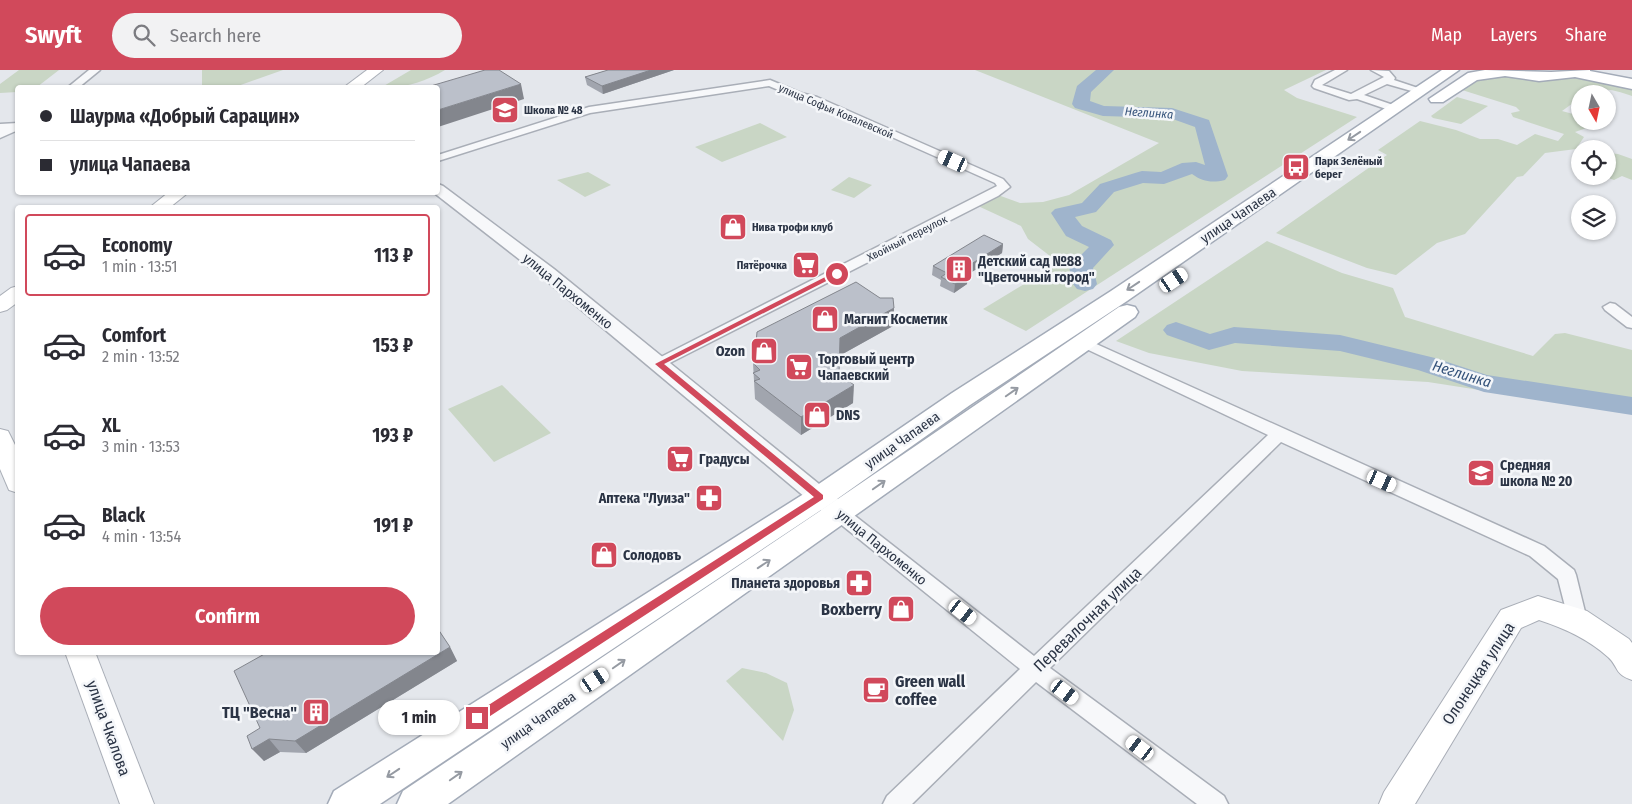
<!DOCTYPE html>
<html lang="en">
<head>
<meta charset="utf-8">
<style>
	:root { --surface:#fff; --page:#f2f2f3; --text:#2b2b33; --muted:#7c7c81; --line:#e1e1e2; --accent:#d1495b }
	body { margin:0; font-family:"Fira Sans Condensed",sans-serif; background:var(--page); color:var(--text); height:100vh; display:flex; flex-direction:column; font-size:19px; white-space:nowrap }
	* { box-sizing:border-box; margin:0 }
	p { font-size:16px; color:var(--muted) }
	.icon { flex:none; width:28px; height:28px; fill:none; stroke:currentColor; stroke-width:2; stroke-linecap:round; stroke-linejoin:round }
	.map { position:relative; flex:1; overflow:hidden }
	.details { position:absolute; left:15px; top:135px; width:425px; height:450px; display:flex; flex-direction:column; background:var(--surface); border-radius:5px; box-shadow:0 1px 4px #0004 }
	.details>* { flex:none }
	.hud { position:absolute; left:15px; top:15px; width:425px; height:110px; border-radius:5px; box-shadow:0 1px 4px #0004; display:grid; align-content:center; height:110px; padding:0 25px; background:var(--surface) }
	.needle { width:32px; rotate:171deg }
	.controls { position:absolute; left:1571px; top:15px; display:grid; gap:10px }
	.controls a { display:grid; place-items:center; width:45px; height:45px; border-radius:50%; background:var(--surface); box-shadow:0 1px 4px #0004; font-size:25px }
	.end { position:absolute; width:22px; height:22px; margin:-11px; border:6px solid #d1495b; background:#fff; box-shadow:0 0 0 2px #fff }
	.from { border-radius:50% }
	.bubble { position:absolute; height:35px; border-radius:18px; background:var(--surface); box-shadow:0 1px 4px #0004; font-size:16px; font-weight:700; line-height:35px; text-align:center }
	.car { position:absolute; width:15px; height:30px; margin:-15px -8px; border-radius:6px; box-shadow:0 0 4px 1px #0007; background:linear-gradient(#fff 24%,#345 0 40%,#fff 0 76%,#345 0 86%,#fff 0) }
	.hud b { display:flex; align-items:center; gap:18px; height:48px; font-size:19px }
	.hud b+b { border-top:1px solid var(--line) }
	.hud i { width:12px; height:12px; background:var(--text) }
	ul { padding:9px 0 0; list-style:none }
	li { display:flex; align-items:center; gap:15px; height:82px; margin:0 10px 8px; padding:0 15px; border:2px solid transparent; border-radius:5px }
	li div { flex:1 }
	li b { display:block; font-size:19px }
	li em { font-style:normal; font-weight:700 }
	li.current { border-color:var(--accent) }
	li>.icon { width:45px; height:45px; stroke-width:1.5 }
	.action { display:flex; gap:10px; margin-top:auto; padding:10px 25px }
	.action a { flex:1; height:58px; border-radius:30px; background:var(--accent); color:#fff; font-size:20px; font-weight:700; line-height:58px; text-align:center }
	header { display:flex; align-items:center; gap:30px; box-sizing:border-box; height:70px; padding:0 25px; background:var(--accent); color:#fff }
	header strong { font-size:24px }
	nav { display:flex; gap:28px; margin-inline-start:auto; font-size:18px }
	.search { width:350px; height:45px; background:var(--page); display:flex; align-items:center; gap:12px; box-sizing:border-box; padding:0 18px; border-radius:28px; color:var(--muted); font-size:19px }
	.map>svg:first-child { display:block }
</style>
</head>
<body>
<header>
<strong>Swyft</strong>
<div class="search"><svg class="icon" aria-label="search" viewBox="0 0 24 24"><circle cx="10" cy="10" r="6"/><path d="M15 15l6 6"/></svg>Search here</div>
<nav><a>Map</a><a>Layers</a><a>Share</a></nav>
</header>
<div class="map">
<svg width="1632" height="734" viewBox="0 0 1632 734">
	<rect width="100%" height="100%" fill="#e4e7ec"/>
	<g fill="#c9d6c5">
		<path d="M19 0H59L37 17 18 18 17 22 0 23V14Z"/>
		<path d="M202 0H283L235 17 202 18Z"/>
		<path d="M411 0H445C425 12 405 18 382 17Z"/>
		<path d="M975 0H1326L1284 20 1297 28 1357 47 1026 261 983 239 1059 193 1028 169 1021 156 978 136 998 125 1020 133 1043 132 1069 125 1159 73Z"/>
		<path d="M1500 5 1551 9 1580 8 1632 18V26C1620 22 1604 17 1591 20 1587 21 1585 24 1580 24V28L1562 41 1580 46V51H1593L1598 54 1575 62 1584 67 1576 79 1545 83 1523 106 1517 107 1465 164 1437 173 1396 205 1367 198 1276 163 1387 85 1378 80 1420 51 1456 60 1480 69H1498L1517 75 1535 64 1558 71 1564 64 1513 47 1511 43 1520 41 1516 37 1462 20 1478 10Z"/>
		<path d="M1457 27 1488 36 1461 54 1433 48 1431 46Z"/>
		<path d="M760 53 787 67 722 92 695 77Z"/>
		<path d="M1608 83 1618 84 1632 89V110L1622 106 1614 110 1602 106H1608Z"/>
		<path d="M588 102 611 115 585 127 557 110Z"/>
		<path d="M849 107 872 115 854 128 831 120Z"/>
		<path d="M1267 171 1342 203 1393 218 1405 247 1533 286 1555 264 1565 263 1632 280V344L1428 312 1242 301 1149 283 1116 271Z"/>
		<path d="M502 315 551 363 494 392 448 339Z"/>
		<path d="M742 598 766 603 787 613 794 640 783 671 726 611Z"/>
	</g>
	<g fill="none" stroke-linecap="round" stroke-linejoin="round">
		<g fill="#9fb4cc" fill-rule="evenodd">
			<path d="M1096 0H1114L1091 22 1090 31 1104 36 1172 38 1209 50 1228 106 1225 110C1212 113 1203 112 1192 104L1164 114 1143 113 1114 122 1096 142 1075 147 1082 156 1111 170 1114 175 1093 198 1097 214 1093 219 1085 221 1077 219 1073 214 1069 197 1089 177 1066 166 1051 143 1055 139 1082 133 1100 114 1135 103 1142 101 1161 102 1182 93 1196 92 1205 95 1195 57 1170 48 1103 46 1075 38 1072 34 1077 16Z"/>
			<path d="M1176 252 1210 264 1234 257 1340 265 1435 288 1487 305 1632 327V345L1484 322 1418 300 1340 281 1235 273 1209 280 1167 265 1163 260 1167 255Z"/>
		</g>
		<g stroke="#a9aeb7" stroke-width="3">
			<g id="minor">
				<path d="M89 0H100L78 18H67Z"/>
				<path d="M1335 0H1347L1322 15 1351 24 1384 7 1371 0 1389 1 1395 8 1394 10 1427 21 1422 24 1387 14 1364 25 1399 37V41L1395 42 1357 29 1349 30 1314 18 1312 16 1315 10Z"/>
				<path d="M770 10 801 23 817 27 1003 109 1010 117 998 126 658 299 653 297 651 294 653 291 997 116 995 113 811 31 795 27 769 16 590 43 438 91V85L589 37Z"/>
				<path d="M18 52V60L0 68V61Z"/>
				<path d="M1610 233 1615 234 1632 247V258L1627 257 1605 240 1603 237Z"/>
				<path d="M1083 268 1544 476 1574 500 1576 505 1587 550 1584 556 1577 558 1570 556 1558 509 1530 486 1281 372 1050 598 1224 726 1228 734H1197L1036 612 912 734H883L887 726 1020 599 833 448 830 443 833 438 839 436 845 438 1034 586 1268 365 1078 275 1076 272 1078 269Z"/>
			</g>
		</g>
		<g stroke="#a9aeb7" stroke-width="3">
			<g id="tertiary">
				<path d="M18 53V61L0 62V54Z"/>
				<path d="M438 114 443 116 554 199 840 431 843 437 840 443 832 446 824 443 542 207 433 122H438Z"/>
			</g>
		</g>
		<g stroke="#a9aeb7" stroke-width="2">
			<g id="secondary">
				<path d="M367 0H383L360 18H343Z"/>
				<path d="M169 122H189L169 138H149Z"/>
				<path d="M18 216V232L7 240 0 242V226L11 218Z"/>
				<path d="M0 359 8 361 18 381V423L9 420 0 399Z"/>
				<path d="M1538 526 1587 541 1629 569 1632 573V610C1614 604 1619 597 1608 587 1588 569 1564 558 1539 550L1521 558 1415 734H1379L1384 722 1501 540Z"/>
				<path d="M65 582H95L154 734H120Z"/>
			</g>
		</g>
		<g stroke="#a3abb8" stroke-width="3">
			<g id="primary">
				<path d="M1442 0H1459L1127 231 970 335 830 434 380 734H328L334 721 810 420 952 323 1111 221Z"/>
				<path d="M1485 0 1551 2 1590 0V1L1632 9V19L1575 7 1539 11 1505 6 1477 10 1443 32H1431L1429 29 1468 3Z"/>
				<path d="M1127 235 1135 237 1138 242 1135 247 448 734H397L403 721 829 435 1119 237Z"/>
			</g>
		</g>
		<use href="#minor" fill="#f7f8fa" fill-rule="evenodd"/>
		<use href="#tertiary" fill="#f7f8fa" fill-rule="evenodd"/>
		<use href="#secondary" fill="#fff" fill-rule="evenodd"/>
		<use href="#primary" fill="#fff" fill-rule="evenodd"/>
	</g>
	<g fill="#a1a5ae">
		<path d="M608 0H674L603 24 587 15 585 7Z"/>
		<path d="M1003 174 1002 183 967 205V214L954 223 940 216 941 210 932 205 933 196Z"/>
		<path d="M894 238 893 256 839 286V304L853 333 801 365 755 329 753 293 755 292V285Z"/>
		<path d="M450 577 457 591 306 683 280 682 264 691 247 666Z"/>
	</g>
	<g fill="#83868d">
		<path d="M651 0H674L603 24 602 16Z"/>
		<path d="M521 14 524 29 438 57V40Z"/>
		<path d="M1003 174 1002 183 959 210 960 201Z"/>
		<path d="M968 205 967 214 954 223 955 214Z"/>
		<path d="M894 238 893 256 839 286 840 268Z"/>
		<path d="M854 315 853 333 801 365V347Z"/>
		<path d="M450 577 457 591 306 683 295 671Z"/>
		<path d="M269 669 280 682 264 691 252 679Z"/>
	</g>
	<g fill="#bbc0ca" stroke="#83868d">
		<path d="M485 0H499L521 14 438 40V18H424Z"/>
		<path d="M608 0H651L602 16 585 7Z"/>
		<path d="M984 165 1003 174 960 201 968 205 955 214 941 207 947 203 933 196Z"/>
		<path d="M856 212 880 228H893L894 238 840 268 839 304 854 315 801 347 754 311 760 309 753 303 760 300 753 293 760 290 755 285 757 262Z"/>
		<path d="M438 559 450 577 295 671 269 669 252 679 247 666 260 658 234 601 268 582H438Z"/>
	</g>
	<defs><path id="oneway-shaft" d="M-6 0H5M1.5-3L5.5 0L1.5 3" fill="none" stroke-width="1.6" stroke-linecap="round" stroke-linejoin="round" transform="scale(1.25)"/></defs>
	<g stroke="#959aa2">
		<use href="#oneway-shaft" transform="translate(1354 66) rotate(146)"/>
		<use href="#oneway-shaft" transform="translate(1133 216) rotate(146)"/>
		<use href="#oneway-shaft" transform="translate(1012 322) rotate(-35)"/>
		<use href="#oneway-shaft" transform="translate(879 415) rotate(-35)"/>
		<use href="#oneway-shaft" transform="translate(764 494) rotate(-34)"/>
		<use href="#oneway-shaft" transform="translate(619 594) rotate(-35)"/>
		<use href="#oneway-shaft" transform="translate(393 703) rotate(146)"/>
		<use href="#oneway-shaft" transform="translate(456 706) rotate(-35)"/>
	</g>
	<path fill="#d1495b" d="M835 202 840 204 664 294 823 425V429L481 652H473L472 648 473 645 814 427 655 294Z"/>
	<defs>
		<g id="school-square" transform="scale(1.4375)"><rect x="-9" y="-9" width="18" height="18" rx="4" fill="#d1495b" stroke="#f4f6f9"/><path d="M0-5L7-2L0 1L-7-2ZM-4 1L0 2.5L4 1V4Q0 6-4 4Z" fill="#fff"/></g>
		<g id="bus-square" transform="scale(1.4375)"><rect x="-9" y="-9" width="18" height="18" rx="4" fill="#d1495b" stroke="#f4f6f9"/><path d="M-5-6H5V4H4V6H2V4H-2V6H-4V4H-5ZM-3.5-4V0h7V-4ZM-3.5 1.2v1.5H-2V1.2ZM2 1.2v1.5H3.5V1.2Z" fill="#fff"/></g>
		<g id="shop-square" transform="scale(1.4375)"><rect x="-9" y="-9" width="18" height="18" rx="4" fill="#d1495b" stroke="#f4f6f9"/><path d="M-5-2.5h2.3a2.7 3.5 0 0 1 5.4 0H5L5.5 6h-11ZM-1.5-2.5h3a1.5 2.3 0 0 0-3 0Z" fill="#fff"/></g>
		<g id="supermarket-square" transform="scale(1.4375)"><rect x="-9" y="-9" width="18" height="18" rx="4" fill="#d1495b" stroke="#f4f6f9"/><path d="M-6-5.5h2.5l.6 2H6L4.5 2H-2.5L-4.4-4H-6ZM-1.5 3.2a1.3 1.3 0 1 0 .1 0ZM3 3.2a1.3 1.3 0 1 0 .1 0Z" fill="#fff"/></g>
		<g id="building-square" transform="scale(1.4375)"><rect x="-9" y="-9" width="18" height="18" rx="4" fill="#d1495b" stroke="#f4f6f9"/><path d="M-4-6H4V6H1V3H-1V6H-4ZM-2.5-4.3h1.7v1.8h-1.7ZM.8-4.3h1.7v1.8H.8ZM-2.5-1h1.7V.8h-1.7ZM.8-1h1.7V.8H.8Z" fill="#fff"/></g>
		<g id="pharmacy-square" transform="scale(1.4375)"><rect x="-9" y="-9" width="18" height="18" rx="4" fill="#d1495b" stroke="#f4f6f9"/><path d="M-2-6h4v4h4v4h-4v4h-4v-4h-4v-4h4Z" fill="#fff"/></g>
		<g id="cafe-square" transform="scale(1.4375)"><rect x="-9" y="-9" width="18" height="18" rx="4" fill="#d1495b" stroke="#f4f6f9"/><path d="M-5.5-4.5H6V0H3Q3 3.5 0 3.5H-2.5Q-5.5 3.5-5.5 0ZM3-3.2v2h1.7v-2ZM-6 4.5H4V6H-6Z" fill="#fff"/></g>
	</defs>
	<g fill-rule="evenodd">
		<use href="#school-square" x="505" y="40"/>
		<use href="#bus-square" x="1296" y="97"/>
		<use href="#shop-square" x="733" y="157"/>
		<use href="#supermarket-square" x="806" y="195"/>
		<use href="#building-square" x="959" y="199"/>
		<use href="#shop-square" x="825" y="249"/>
		<use href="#shop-square" x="764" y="281"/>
		<use href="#supermarket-square" x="799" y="297"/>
		<use href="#shop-square" x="817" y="345"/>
		<use href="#supermarket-square" x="680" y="389"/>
		<use href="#school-square" x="1481" y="403"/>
		<use href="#pharmacy-square" x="709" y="428"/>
		<use href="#shop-square" x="604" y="485"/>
		<use href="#pharmacy-square" x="859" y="513"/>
		<use href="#shop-square" x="901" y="539"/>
		<use href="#cafe-square" x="876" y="620"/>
		<use href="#building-square" x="316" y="642"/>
	</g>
	<g text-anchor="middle" stroke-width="5" stroke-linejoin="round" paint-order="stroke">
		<g font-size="11" font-weight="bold" fill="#2b3445" stroke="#f4f6f9" text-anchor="start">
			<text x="524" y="44">Школа № 48</text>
			<text x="1315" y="95">Парк Зелёный<tspan x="1315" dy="13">берег</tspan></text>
			<text x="752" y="161">Нива трофи клуб</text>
			<text x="787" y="199" text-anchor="end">Пятёрочка</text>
		</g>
		<g font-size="11" fill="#2b3445" stroke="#f4f6f9">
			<text transform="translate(836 41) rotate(23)" y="4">улица Софьи Ковалевской</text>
			<text transform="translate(907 168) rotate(-27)" y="4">Хвойный переулок</text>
		</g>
		<g font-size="12" font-style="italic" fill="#34527a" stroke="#f4f6f9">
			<text transform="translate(1149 43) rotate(4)" y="4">Неглинка</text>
		</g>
		<g font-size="14" fill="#2b3445" stroke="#f4f6f9">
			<text transform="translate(1238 145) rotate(-34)" y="5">улица Чапаева</text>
			<text transform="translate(568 221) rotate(39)" y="5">улица Пархоменко</text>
			<text transform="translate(902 370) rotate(-35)" y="5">улица Чапаева</text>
			<text transform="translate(882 477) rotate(39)" y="5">улица Пархоменко</text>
			<text transform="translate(538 650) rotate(-35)" y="5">улица Чапаева</text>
		</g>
		<g font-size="14" font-weight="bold" fill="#2b3445" stroke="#f4f6f9" text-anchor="start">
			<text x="978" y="196">Детский сад №88<tspan x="978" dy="16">"Цветочный город"</tspan></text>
			<text x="844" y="254">Магнит Косметик</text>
			<text x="745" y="286" text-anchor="end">Ozon</text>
			<text x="818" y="294">Торговый центр<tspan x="818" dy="16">Чапаевский</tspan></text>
			<text x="836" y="350">DNS</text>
			<text x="699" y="394">Градусы</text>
			<text x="1500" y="400">Средняя<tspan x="1500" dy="16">школа № 20</tspan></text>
			<text x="690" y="433" text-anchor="end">Аптека "Луиза"</text>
			<text x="623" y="490">Солодовъ</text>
			<text x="840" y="518" text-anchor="end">Планета здоровья</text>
		</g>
		<g font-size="15" font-style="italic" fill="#34527a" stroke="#f4f6f9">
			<text transform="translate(1462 304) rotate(17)" y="5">Неглинка</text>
		</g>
		<g font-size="16" font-weight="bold" fill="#2b3445" stroke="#f4f6f9" text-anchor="end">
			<text x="882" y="545">Boxberry</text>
			<text x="895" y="617" text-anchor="start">Green wall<tspan x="895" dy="18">coffee</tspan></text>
			<text x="297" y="648">ТЦ "Весна"</text>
		</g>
		<g font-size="16" fill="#2b3445" stroke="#f4f6f9">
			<text transform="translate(1087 549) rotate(-44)" y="6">Перевалочная улица</text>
			<text transform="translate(1478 603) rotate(-57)" y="6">Олонецкая улица</text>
			<text transform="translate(109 658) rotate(70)" y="6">улица Чкалова</text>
		</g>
	</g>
</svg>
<div class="controls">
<a><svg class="needle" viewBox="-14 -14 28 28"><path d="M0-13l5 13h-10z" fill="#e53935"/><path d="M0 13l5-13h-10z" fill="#7c7c81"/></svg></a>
<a><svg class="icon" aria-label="locate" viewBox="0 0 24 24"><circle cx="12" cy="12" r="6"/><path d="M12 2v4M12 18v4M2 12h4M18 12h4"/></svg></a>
<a><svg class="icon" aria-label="layers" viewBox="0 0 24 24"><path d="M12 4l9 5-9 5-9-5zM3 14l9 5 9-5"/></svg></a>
</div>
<i class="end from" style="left:837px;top:204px"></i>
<i class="end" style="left:477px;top:648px"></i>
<div class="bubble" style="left:378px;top:630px;width:82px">1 min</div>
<i class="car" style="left:953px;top:91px;rotate:294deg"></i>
<i class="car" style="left:1174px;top:210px;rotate:56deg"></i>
<i class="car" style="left:1382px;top:411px;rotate:114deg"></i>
<i class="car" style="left:963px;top:542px;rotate:128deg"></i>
<i class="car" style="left:595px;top:610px;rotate:56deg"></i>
<i class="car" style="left:1065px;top:622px;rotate:127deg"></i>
<i class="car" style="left:1140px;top:678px;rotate:307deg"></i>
<div class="hud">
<b><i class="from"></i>Шаурма «Добрый Сарацин»</b>
<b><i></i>улица Чапаева</b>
</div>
<section class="details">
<ul>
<li class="current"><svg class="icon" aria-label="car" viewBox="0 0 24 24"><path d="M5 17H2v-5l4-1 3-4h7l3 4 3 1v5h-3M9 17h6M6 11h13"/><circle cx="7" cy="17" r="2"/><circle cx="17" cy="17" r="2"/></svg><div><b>Economy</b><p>1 min · 13:51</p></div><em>113 ₽</em></li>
<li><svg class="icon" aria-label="car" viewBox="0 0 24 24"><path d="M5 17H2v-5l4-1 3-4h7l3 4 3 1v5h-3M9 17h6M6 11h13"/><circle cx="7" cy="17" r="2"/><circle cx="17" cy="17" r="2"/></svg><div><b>Comfort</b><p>2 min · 13:52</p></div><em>153 ₽</em></li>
<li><svg class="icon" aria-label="car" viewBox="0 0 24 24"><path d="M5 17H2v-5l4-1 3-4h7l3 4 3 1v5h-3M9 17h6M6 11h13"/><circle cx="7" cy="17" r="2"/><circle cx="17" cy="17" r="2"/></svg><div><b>XL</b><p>3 min · 13:53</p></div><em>193 ₽</em></li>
<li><svg class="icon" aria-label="car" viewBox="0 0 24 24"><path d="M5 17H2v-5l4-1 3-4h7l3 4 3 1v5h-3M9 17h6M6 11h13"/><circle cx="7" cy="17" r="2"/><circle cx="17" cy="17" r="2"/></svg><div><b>Black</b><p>4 min · 13:54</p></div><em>191 ₽</em></li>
</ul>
<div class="action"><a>Confirm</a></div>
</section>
</div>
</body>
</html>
